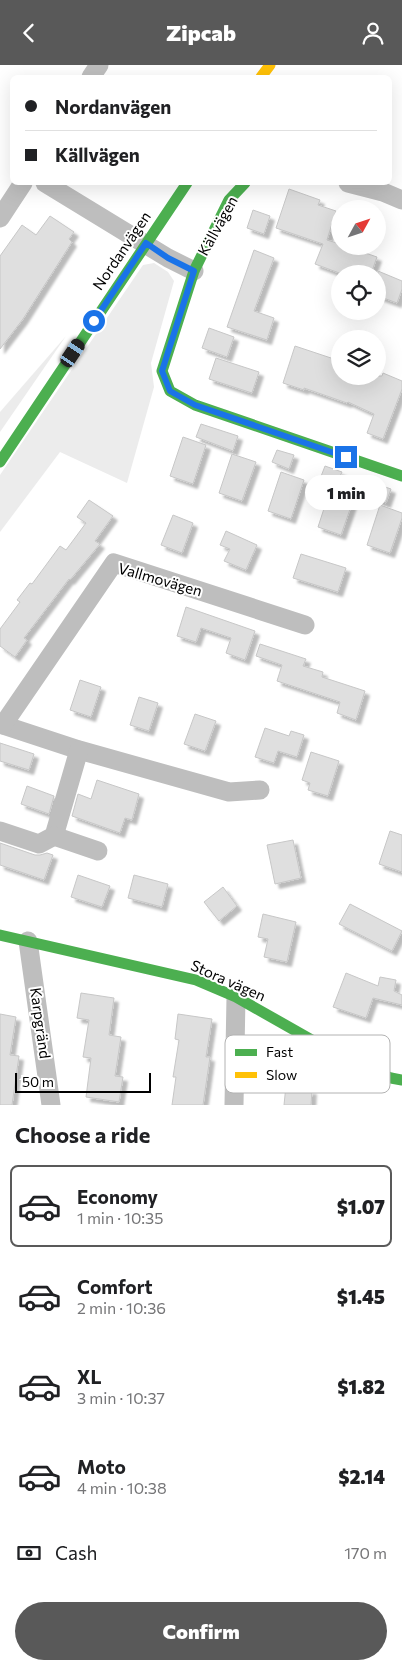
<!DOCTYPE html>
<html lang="en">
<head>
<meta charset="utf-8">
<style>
	:root { --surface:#fff; --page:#f2f2f2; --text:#202124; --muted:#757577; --line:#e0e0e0; --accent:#595959 }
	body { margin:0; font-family:Commissioner,sans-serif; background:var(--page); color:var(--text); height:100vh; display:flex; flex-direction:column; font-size:19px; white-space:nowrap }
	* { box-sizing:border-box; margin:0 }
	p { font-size:16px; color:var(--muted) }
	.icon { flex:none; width:28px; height:28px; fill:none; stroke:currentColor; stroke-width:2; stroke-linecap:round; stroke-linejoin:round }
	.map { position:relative; height:1040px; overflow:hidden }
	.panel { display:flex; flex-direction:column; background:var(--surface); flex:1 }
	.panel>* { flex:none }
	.guide { position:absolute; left:10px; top:10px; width:382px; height:110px; border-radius:8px; box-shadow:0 5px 20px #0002; display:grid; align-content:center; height:110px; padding:0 15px; background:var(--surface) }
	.needle { width:32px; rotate:50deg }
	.buttons { position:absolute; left:331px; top:135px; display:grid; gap:10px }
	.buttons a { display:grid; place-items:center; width:55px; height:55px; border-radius:50%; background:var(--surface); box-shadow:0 5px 20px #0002; font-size:25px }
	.scale { position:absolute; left:15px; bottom:12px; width:136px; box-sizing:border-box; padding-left:5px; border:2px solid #000; border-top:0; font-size:14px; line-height:18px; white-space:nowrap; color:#000; -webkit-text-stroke:4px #fff; paint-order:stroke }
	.end { position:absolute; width:22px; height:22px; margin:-11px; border:6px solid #1a73e8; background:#fff; box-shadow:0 0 0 2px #fff }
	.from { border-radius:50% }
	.bubble { position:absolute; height:35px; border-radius:18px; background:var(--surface); box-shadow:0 5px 20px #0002; font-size:16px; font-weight:800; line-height:35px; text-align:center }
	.car { position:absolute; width:15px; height:30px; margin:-15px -8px; border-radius:6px; box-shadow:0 0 4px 1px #0007; background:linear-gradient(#222 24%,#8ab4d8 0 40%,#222 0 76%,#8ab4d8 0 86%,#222 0) }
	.guide b { display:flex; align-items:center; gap:18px; height:48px; font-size:19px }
	.guide b+b { border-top:1px solid var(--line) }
	.guide i { width:12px; height:12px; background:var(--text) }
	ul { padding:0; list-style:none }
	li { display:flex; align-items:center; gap:15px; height:82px; margin:0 10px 8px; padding:0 5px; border:2px solid transparent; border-radius:8px }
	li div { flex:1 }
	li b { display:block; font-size:19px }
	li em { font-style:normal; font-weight:800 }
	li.current { border-color:var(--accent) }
	li>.icon { width:45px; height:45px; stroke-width:1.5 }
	h2 { padding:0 15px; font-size:22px; line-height:60px }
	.pay { display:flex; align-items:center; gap:12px; height:55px; padding:0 15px; font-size:19px }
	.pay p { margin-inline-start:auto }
	.button { display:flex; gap:10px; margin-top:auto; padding:10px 15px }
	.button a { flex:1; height:58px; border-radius:30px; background:var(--accent); color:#fff; font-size:20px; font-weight:800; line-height:58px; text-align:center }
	header { display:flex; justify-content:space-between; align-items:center; height:65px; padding:0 15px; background:var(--accent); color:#fff; font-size:22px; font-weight:800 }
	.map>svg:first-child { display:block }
</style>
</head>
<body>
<header><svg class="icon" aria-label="back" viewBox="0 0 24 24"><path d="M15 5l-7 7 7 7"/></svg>Zipcab<svg class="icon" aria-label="person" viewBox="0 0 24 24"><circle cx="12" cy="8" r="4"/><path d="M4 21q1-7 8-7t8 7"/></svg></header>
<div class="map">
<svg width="402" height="1040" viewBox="0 0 402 1040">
	<defs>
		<filter id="shadow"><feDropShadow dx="4.5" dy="4.5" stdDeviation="1" flood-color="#0004"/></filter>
	</defs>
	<rect width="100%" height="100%" fill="#fff"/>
	<g fill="#ececec">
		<path d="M154 198 168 207 174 216 151 298 154 322 127 418 60 387 0 467V410L143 200Z"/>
		<path d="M66 271 0 367V347Z"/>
	</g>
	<g fill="#dfdfdf" stroke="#c7c7c7" filter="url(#shadow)">
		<path d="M289 124 320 135 318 140 336 146 327 175 340 179V181H345L377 192 371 209H342L315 199 323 179 276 163Z"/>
		<path d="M253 145 270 151 264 169 247 163Z"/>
		<path d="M50 151 74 167 69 174 72 177 23 254 0 284V191L22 160 36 170Z"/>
		<path d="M254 185 274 193 254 246 274 253 267 275 227 262Z"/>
		<path d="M378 206 402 216V224L397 238 378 231Z"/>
		<path d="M209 263 234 272 227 292 202 283Z"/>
		<path d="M295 281 340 296V311H382L383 308 402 316V324L383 374 367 368 374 349 348 337 347 338 304 323V325L283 318Z"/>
		<path d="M216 293 259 307 252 328 209 314Z"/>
		<path d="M201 359 238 371 233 386 196 372Z"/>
		<path d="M183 372 206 380 193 419 170 411Z"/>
		<path d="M277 385 294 390 289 404 272 397Z"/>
		<path d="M232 389 256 397 242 436 219 428Z"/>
		<path d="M325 401 342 407 336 420 320 414Z"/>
		<path d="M281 407 304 415 291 454 268 446Z"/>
		<path d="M374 418 391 424 386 438 369 432Z"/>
		<path d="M331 422 355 430 341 470 318 462Z"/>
		<path d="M89 435 113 451 95 476 100 479 70 515 69 514 24 573 27 575 15 592 0 581V564L20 537 17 535 30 518 32 519 60 481 66 485 86 458 77 452Z"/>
		<path d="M380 440 402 448V453L390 488 367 480Z"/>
		<path d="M173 450 193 458 182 488 161 480Z"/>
		<path d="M226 466 257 480 246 505 224 496 230 484 220 480Z"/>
		<path d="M301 489 346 503 338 527 293 513Z"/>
		<path d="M186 542 255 566 245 595 226 588 231 573 201 563 196 577 177 571Z"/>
		<path d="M260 579 306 594 303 601 323 607 322 612 365 626 356 655 337 648 340 637 277 616 282 600 256 591Z"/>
		<path d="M80 615 101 622 91 652 70 645Z"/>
		<path d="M139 632 158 638 149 666 130 660Z"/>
		<path d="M195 649 216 656 205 686 184 679Z"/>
		<path d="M265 663 289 671 291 666 304 670 297 692 278 686 274 698 255 692Z"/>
		<path d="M0 678 34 689 29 705 0 696Z"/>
		<path d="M311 687 339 696 328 731 308 725 310 718 302 715Z"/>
		<path d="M97 715 139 729 132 755 125 753 120 768 72 751 78 729 91 734Z"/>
		<path d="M27 721 54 731 49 749 21 739Z"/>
		<path d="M390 766 402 770V807L379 799Z"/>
		<path d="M293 775 301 813 275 819 267 780Z"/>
		<path d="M0 778 35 790H40L47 788 53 790 44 815 0 800Z"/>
		<path d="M78 810 110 821 102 842 71 832Z"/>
		<path d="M134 810 168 819 162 842 128 833Z"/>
		<path d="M223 822 237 841 219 856 204 837Z"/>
		<path d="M350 839 402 866 392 886 339 859Z"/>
		<path d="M263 849 296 857 287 897 264 892 268 874 258 872Z"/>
		<path d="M346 908 378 921 380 912 396 915 394 926 402 930V940L373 933 366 953 333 942Z"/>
		<path d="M81 928 114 933 109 970 121 972 115 1011 123 1012 119 1037 86 1032 91 993 83 992 89 955 77 953Z"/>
		<path d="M0 949 16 952 10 990 19 991 12 1040H0Z"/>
		<path d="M178 949 212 954 206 992H210L203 1040H172L176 1012H173L179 975 175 974Z"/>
		<path d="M288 1001 306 1002 305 1025H312L311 1040H284Z"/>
	</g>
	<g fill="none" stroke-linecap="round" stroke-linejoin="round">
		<g stroke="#bebebe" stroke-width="19">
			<path d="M91 12 99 0"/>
			<path d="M45 118 168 193 194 206"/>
			<path d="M348 118 383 127 402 135"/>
			<path d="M0 153 23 118"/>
			<path d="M0 659 79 685 229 727 260 725"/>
			<path d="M3 660 114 498 305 560"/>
			<path d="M0 766 39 779 54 771 79 685"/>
			<path d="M54 771 98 786"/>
			<path d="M28 876 51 1040"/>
			<path d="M234 1040 236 932"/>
		</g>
		<g stroke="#4caf50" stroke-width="11">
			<path d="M245 118 229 135 194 206 162 306 170 326 195 340 402 411"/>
			<path d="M0 397 187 118"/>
			<path d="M0 870 196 915 236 932 347 995 391 1013 402 1015"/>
		</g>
		<path stroke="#ffc107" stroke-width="11" d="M261 12 270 0"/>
	</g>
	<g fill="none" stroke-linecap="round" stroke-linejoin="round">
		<path stroke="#1a73e8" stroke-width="6" d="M94 256 146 178 168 193 194 206 162 306 170 326 195 340 346 392"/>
	</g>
	<g text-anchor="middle" stroke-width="4" stroke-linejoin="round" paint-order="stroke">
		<g font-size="15" fill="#000" stroke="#fff">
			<text transform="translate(218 161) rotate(-61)" y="5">Källvägen</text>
			<text transform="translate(122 186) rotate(-56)" y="5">Nordanvägen</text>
			<text transform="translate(160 515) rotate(16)" y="5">Vallmovägen</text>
			<text transform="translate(228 916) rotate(24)" y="5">Stora vägen</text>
			<text transform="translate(40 958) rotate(82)" y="5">Karpgränd</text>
		</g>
	</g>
	<rect x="225" y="970" width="165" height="58" rx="8" fill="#fff" stroke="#b2b2b2" stroke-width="1"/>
	<rect x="235" y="984" width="22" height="7" fill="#4caf50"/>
	<rect x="235" y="1007" width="22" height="6" fill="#ffc107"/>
	<g font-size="14" fill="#000">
		<text x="266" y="992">Fast</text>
		<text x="266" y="1015">Slow</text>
	</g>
</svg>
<div class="buttons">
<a><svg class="needle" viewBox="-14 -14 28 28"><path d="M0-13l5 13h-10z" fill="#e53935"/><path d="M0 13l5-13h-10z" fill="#757577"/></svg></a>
<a><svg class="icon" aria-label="locate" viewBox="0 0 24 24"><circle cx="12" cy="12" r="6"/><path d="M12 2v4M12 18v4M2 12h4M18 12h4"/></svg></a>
<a><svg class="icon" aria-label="layers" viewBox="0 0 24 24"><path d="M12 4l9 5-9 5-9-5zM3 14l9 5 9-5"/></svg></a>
</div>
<div class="scale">50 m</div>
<i class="end from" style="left:94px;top:256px"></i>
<i class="end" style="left:346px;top:392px"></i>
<div class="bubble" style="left:305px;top:410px;width:82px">1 min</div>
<i class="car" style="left:73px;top:288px;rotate:34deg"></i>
<div class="guide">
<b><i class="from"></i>Nordanvägen</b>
<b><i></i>Källvägen</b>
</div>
</div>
<section class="panel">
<h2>Choose a ride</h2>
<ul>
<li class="current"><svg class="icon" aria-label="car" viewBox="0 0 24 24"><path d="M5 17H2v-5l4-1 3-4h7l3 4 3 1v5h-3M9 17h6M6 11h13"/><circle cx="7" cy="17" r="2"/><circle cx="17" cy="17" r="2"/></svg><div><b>Economy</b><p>1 min · 10:35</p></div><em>$1.07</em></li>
<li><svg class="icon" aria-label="car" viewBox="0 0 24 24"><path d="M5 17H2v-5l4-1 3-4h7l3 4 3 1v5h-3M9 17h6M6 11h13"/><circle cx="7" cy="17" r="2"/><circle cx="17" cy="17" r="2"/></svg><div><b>Comfort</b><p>2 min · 10:36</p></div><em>$1.45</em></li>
<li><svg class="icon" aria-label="car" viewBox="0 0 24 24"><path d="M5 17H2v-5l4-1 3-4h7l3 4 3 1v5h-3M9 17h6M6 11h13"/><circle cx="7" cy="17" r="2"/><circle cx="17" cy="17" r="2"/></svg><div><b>XL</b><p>3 min · 10:37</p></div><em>$1.82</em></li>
<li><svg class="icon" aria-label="car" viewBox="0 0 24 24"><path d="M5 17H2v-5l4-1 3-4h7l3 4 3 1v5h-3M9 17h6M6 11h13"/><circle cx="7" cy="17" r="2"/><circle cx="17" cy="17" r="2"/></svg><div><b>Moto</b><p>4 min · 10:38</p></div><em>$2.14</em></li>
</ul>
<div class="pay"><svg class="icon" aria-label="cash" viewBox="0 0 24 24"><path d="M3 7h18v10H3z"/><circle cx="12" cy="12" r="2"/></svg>Cash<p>170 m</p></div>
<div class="button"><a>Confirm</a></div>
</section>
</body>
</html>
